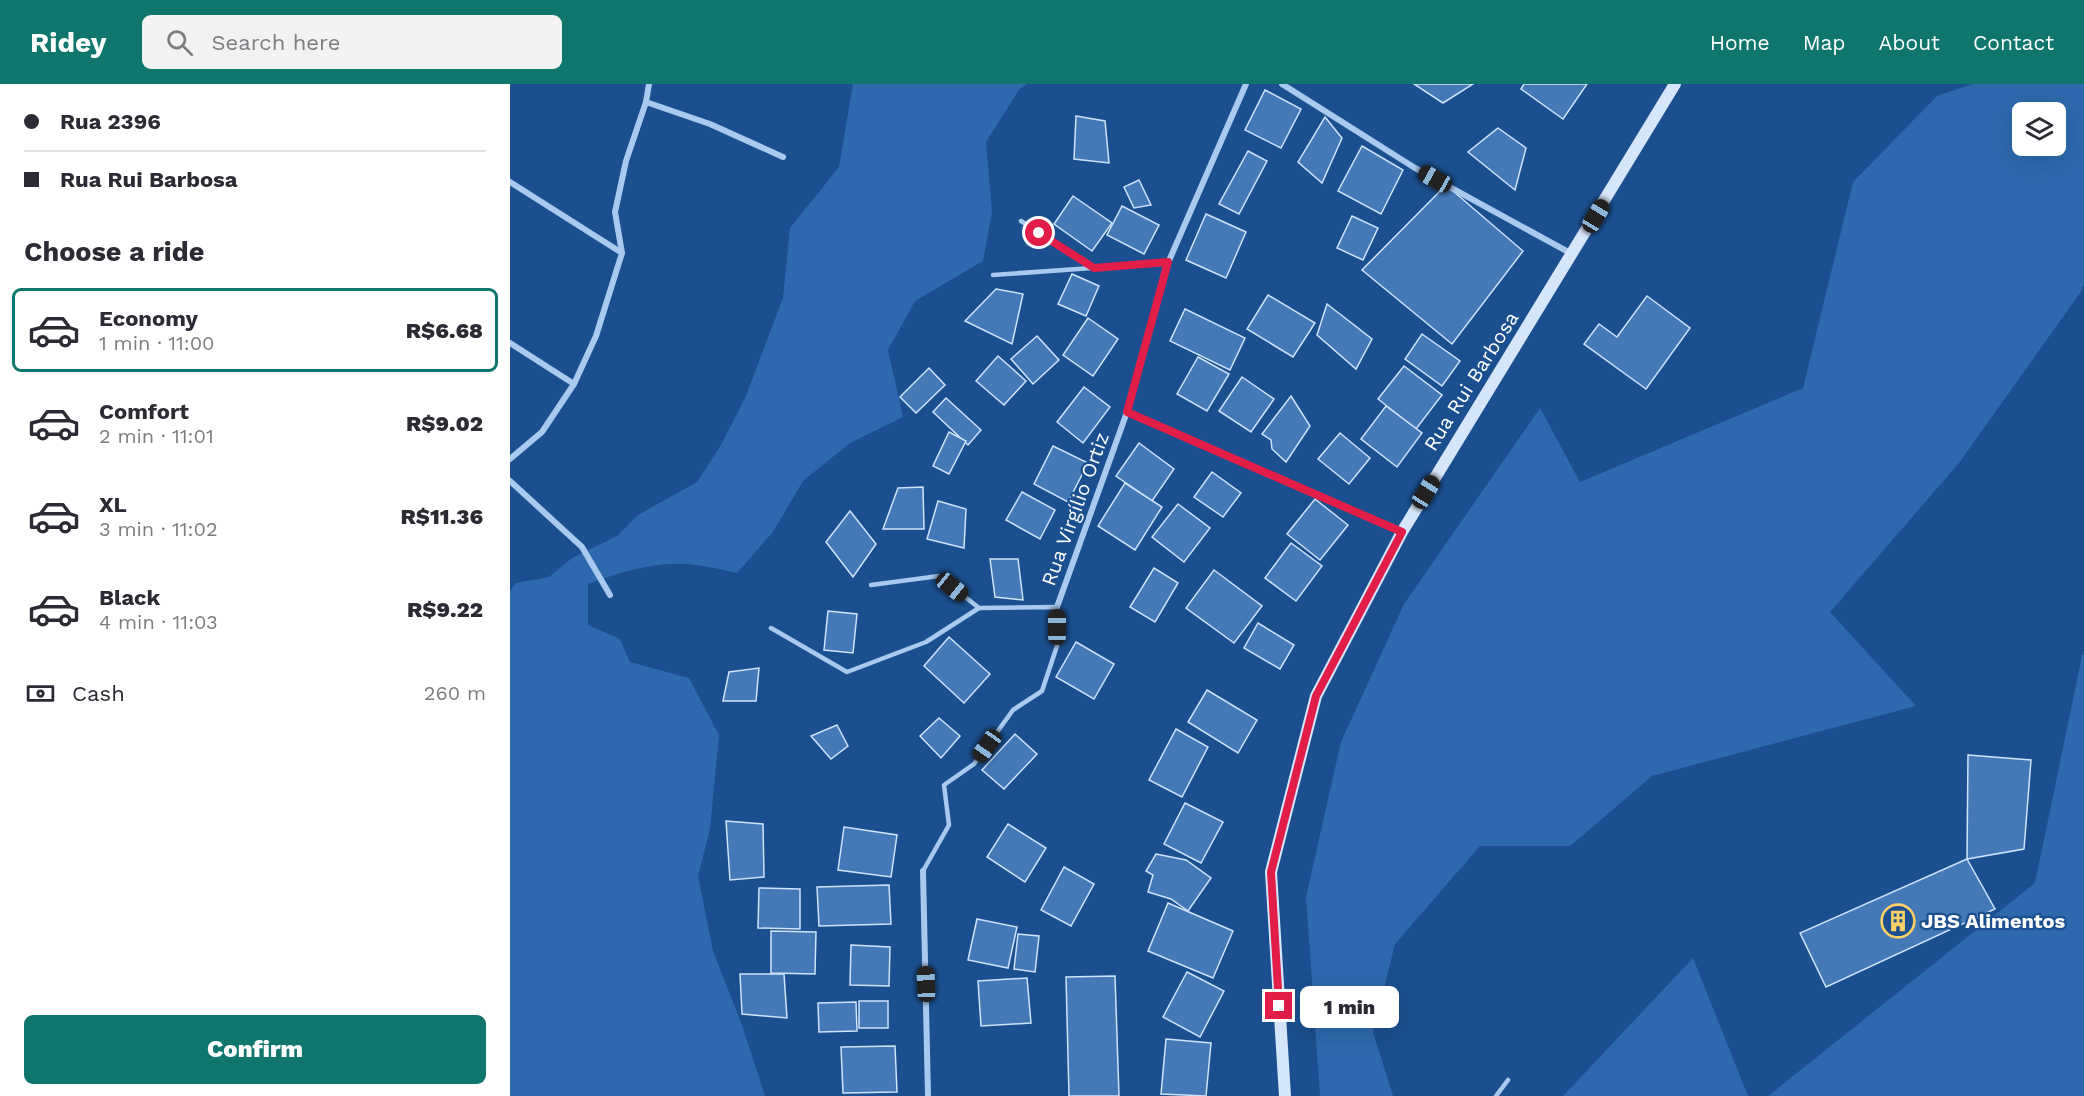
<!DOCTYPE html>
<html lang="en">
<head>
<meta charset="utf-8">
<style>
	:root { --surface:#fff; --page:#f2f2f3; --text:#2b2b33; --muted:#7c7c81; --line:#e1e1e2; --accent:#0f766e }
	body { margin:0; font-family:"Work Sans",sans-serif; background:var(--page); color:var(--text); height:100vh; display:flex; flex-direction:column; font-size:22px; white-space:nowrap }
	* { box-sizing:border-box; margin:0 }
	p { font-size:20px; color:var(--muted) }
	.icon { flex:none; width:33px; height:33px; fill:none; stroke:currentColor; stroke-width:2; stroke-linecap:round; stroke-linejoin:round }
	.map { position:relative; flex:1; overflow:hidden }
	.details { display:flex; flex-direction:column; background:var(--surface); width:510px }
	.details>* { flex:none }
	.hud { display:grid; align-content:center; height:132px; padding:0 24px; background:var(--surface) }
	.fabs { position:absolute; left:1502px; top:18px; display:grid; gap:12px }
	.fabs a { display:grid; place-items:center; width:54px; height:54px; border-radius:9px; background:var(--surface); box-shadow:0 6px 24px #0002; font-size:30px }
	.end { position:absolute; width:27px; height:27px; margin:-14px; border:8px solid #e11d48; background:#fff; box-shadow:0 0 0 3px #fff }
	.from { border-radius:50% }
	.bubble { position:absolute; height:42px; border-radius:9px; background:var(--surface); box-shadow:0 6px 24px #0002; font-size:20px; font-weight:800; line-height:42px; text-align:center }
	.car { position:absolute; width:18px; height:36px; margin:-18px -9px; border-radius:8px; box-shadow:0 0 4px 2px #0007; background:linear-gradient(#222 24%,#8ab4d8 0 40%,#222 0 76%,#8ab4d8 0 86%,#222 0) }
	.hud b { display:flex; align-items:center; gap:21px; height:57px; font-size:22px }
	.hud b+b { border-top:2px solid var(--line) }
	.hud i { width:15px; height:15px; background:var(--text) }
	ul { padding:0; list-style:none }
	li { display:flex; align-items:center; gap:18px; height:84px; margin:0 12px 9px; padding:0 12px; border:3px solid transparent; border-radius:9px }
	li div { flex:1 }
	li b { display:block; font-size:22px }
	li em { font-style:normal; font-weight:800 }
	li.current { border-color:var(--accent) }
	li>.icon { width:54px; height:54px; stroke-width:1.5 }
	h2 { padding:0 24px; font-size:27px; line-height:72px }
	.pay { display:flex; align-items:center; gap:15px; height:66px; padding:0 24px; font-size:22px }
	.pay p { margin-inline-start:auto }
	.button { display:flex; gap:12px; margin-top:auto; padding:12px 24px }
	.button a { flex:1; height:69px; border-radius:9px; background:var(--accent); color:#fff; font-size:24px; font-weight:800; line-height:69px; text-align:center }
	header { display:flex; align-items:center; gap:36px; box-sizing:border-box; height:84px; padding:0 30px; background:var(--accent); color:#fff }
	header strong { font-size:28px }
	nav { display:flex; gap:33px; margin-inline-start:auto; font-size:21px }
	.search { width:420px; height:54px; background:var(--page); display:flex; align-items:center; gap:15px; box-sizing:border-box; padding:0 21px; border-radius:9px; color:var(--muted); font-size:22px }
	main { display:flex; flex:1; min-height:0 }
	.map>svg:first-child { display:block }
</style>
</head>
<body>
<header>
<strong>Ridey</strong>
<div class="search"><svg class="icon" aria-label="search" viewBox="0 0 24 24"><circle cx="10" cy="10" r="6"/><path d="M15 15l6 6"/></svg>Search here</div>
<nav><a>Home</a><a>Map</a><a>About</a><a>Contact</a></nav>
</header>
<main>
<section class="details">
<div class="hud">
<b><i class="from"></i>Rua 2396</b>
<b><i></i>Rua Rui Barbosa</b>
</div>
<h2>Choose a ride</h2>
<ul>
<li class="current"><svg class="icon" aria-label="car" viewBox="0 0 24 24"><path d="M5 17H2v-5l4-1 3-4h7l3 4 3 1v5h-3M9 17h6M6 11h13"/><circle cx="7" cy="17" r="2"/><circle cx="17" cy="17" r="2"/></svg><div><b>Economy</b><p>1 min · 11:00</p></div><em>R$6.68</em></li>
<li><svg class="icon" aria-label="car" viewBox="0 0 24 24"><path d="M5 17H2v-5l4-1 3-4h7l3 4 3 1v5h-3M9 17h6M6 11h13"/><circle cx="7" cy="17" r="2"/><circle cx="17" cy="17" r="2"/></svg><div><b>Comfort</b><p>2 min · 11:01</p></div><em>R$9.02</em></li>
<li><svg class="icon" aria-label="car" viewBox="0 0 24 24"><path d="M5 17H2v-5l4-1 3-4h7l3 4 3 1v5h-3M9 17h6M6 11h13"/><circle cx="7" cy="17" r="2"/><circle cx="17" cy="17" r="2"/></svg><div><b>XL</b><p>3 min · 11:02</p></div><em>R$11.36</em></li>
<li><svg class="icon" aria-label="car" viewBox="0 0 24 24"><path d="M5 17H2v-5l4-1 3-4h7l3 4 3 1v5h-3M9 17h6M6 11h13"/><circle cx="7" cy="17" r="2"/><circle cx="17" cy="17" r="2"/></svg><div><b>Black</b><p>4 min · 11:03</p></div><em>R$9.22</em></li>
</ul>
<div class="pay"><svg class="icon" aria-label="cash" viewBox="0 0 24 24"><path d="M3 7h18v10H3z"/><circle cx="12" cy="12" r="2"/></svg>Cash<p>260 m</p></div>
<div class="button"><a>Confirm</a></div>
</section>
<div class="map">
<svg width="1574" height="1012" viewBox="0 0 1574 1012">
	<rect width="100%" height="100%" fill="#1b4f8f"/>
	<g fill="#2e69ad" fill-rule="evenodd">
		<path d="M343 0H517L509 6 476 58 482 128 473 177 405 217 378 266 393 333 340 359 293 397 263 448 227 489C213 486 199 482 185 481 148 476 112 488 78 500V541L110 555 120 578 179 594 209 651 200 745 188 792 203 867 232 941 255 1012H0V507L6 499 39 493 62 474 107 452 128 431 187 398 211 361 235 314 273 214 280 144 329 83Z"/>
		<path d="M1463 0H1574V201L1570 209 1449 379 1320 528 1406 622 1142 692 1060 762H970L885 860 863 948 883 1012H810L796 813 831 658 894 520 1030 324 1070 398 1293 304 1343 98 1427 12ZM1512 28H1545V62H1512Z"/>
		<path d="M1574 570V1012H1258L1525 799 1572 572Z"/>
		<path d="M1183 874 1238 1012H1053Z"/>
	</g>
	<g fill="#4478b7" stroke="#cfe3fa" stroke-width="1.5">
		<path d="M904 0H963L933 19Z"/>
		<path d="M1014 0H1077L1053 35 1011 5Z"/>
		<path d="M755 6 791 25 771 64 735 46Z"/>
		<path d="M566 32 595 37 599 79 564 75Z"/>
		<path d="M815 33 832 54 812 99 788 78Z"/>
		<path d="M988 44 1016 64 1005 106 958 68Z"/>
		<path d="M852 62 893 86 871 130 828 107Z"/>
		<path d="M738 67 757 77 729 130 709 120Z"/>
		<path d="M629 96 641 121 624 124 614 103Z"/>
		<path d="M936 101 1013 167 942 260 852 186Z"/>
		<path d="M563 112 602 139 582 167 544 140Z"/>
		<path d="M612 122 649 141 634 170 597 151Z"/>
		<path d="M696 130 736 148 716 194 676 176Z"/>
		<path d="M842 132 868 144 853 176 827 164Z"/>
		<path d="M562 190 589 202 576 232 548 220Z"/>
		<path d="M486 205 513 210 502 260 455 237Z"/>
		<path d="M758 211 805 239 783 273 737 245Z"/>
		<path d="M1137 212 1180 244 1136 305 1074 260 1089 240 1107 253Z"/>
		<path d="M817 220 862 255 846 285 807 251Z"/>
		<path d="M675 225 735 254 720 286 660 257Z"/>
		<path d="M578 234 608 255 583 292 553 271Z"/>
		<path d="M912 250 950 277 932 302 895 275Z"/>
		<path d="M527 252 549 276 523 300 501 275Z"/>
		<path d="M488 272 516 297 494 321 466 297Z"/>
		<path d="M688 273 719 290 697 327 667 310Z"/>
		<path d="M894 282 932 311 906 345 868 315Z"/>
		<path d="M419 284 435 301 406 329 390 313Z"/>
		<path d="M732 293 764 315 741 348 709 327Z"/>
		<path d="M574 303 600 323 573 359 547 338Z"/>
		<path d="M781 312 800 342 776 378 762 365 761 356 752 350Z"/>
		<path d="M436 314 471 346 458 361 423 328Z"/>
		<path d="M876 322 912 349 887 383 851 355Z"/>
		<path d="M439 348 456 357 439 390 423 382Z"/>
		<path d="M830 349 860 374 839 400 808 375Z"/>
		<path d="M629 359 664 385 642 417 606 392Z"/>
		<path d="M543 362 578 379 558 418 524 400Z"/>
		<path d="M702 388 731 409 713 433 684 413Z"/>
		<path d="M615 399 652 423 625 466 588 442Z"/>
		<path d="M413 403 414 445H373L388 404Z"/>
		<path d="M512 408 545 426 530 455 496 436Z"/>
		<path d="M805 415 838 441 810 476 777 450Z"/>
		<path d="M428 417 456 425 454 464 417 455Z"/>
		<path d="M668 420 700 444 674 478 642 453Z"/>
		<path d="M340 427 366 460 343 493 316 458Z"/>
		<path d="M781 459 812 482 786 517 755 494Z"/>
		<path d="M480 475H508L513 516 485 513Z"/>
		<path d="M644 484 668 499 645 538 620 523Z"/>
		<path d="M704 486 752 522 724 559 676 524Z"/>
		<path d="M318 527 347 530 343 569 314 566Z"/>
		<path d="M748 539 784 561 770 585 734 564Z"/>
		<path d="M439 553 480 590 454 619 414 582Z"/>
		<path d="M566 558 604 580 584 615 546 593Z"/>
		<path d="M249 584 246 617H213L219 588Z"/>
		<path d="M697 606 747 636 728 669 678 638Z"/>
		<path d="M429 634 450 652 431 674 410 652Z"/>
		<path d="M327 641 338 662 321 675 301 652Z"/>
		<path d="M666 645 698 663 672 713 639 696Z"/>
		<path d="M505 650 527 670 494 705 472 686Z"/>
		<path d="M1458 671 1521 676 1514 765 1457 775Z"/>
		<path d="M675 719 713 738 691 779 654 760Z"/>
		<path d="M216 737 253 740 254 793 220 796Z"/>
		<path d="M498 740 536 764 515 798 477 773Z"/>
		<path d="M334 743 387 751 381 793 328 786Z"/>
		<path d="M646 770 676 776 701 794 678 827 661 815 638 808 643 791 636 787Z"/>
		<path d="M1457 775 1485 825 1316 903 1290 849Z"/>
		<path d="M554 783 584 800 561 842 531 826Z"/>
		<path d="M379 801 381 840 309 842 307 803Z"/>
		<path d="M249 804 290 805V845L248 844Z"/>
		<path d="M658 819 723 847 703 894 638 867Z"/>
		<path d="M467 835 507 843 498 884 458 876Z"/>
		<path d="M261 847 306 848 305 890 261 889Z"/>
		<path d="M508 850 529 852 525 888 504 885Z"/>
		<path d="M341 861 380 863 379 902 340 901Z"/>
		<path d="M677 888 714 907 690 953 653 933Z"/>
		<path d="M230 890H274L277 934 232 930Z"/>
		<path d="M605 892 609 1012H559L556 893Z"/>
		<path d="M517 894 521 939 471 942 468 897Z"/>
		<rect x="349" y="917" width="29" height="27"/>
		<path d="M346 918 347 947 309 948 308 919Z"/>
		<path d="M656 955 701 959 696 1012 651 1010Z"/>
		<path d="M385 962 387 1008 333 1009 331 963Z"/>
	</g>
	<g fill="none" stroke-linecap="round" stroke-linejoin="round">
		<g stroke="#a9c9ee" stroke-width="4.5">
			<path d="M511 137 584 184 658 179"/>
			<path d="M483 191 582 184"/>
			<path d="M361 501 429 492 469 524"/>
			<path d="M261 544 337 588 416 558 469 524 547 523V562L532 607 503 626 464 680 434 701 439 741 413 787"/>
			<path d="M986 1012 998 996"/>
		</g>
		<g stroke="#a9c9ee" stroke-width="6">
			<path d="M772 0 905 84 1062 170"/>
			<path d="M136 18 200 40 273 73"/>
			<path d="M0 98 112 169"/>
			<path d="M0 259 64 300"/>
			<path d="M617 328 892 448"/>
			<path d="M0 375 32 348 64 300 86 252 112 169 105 128 116 77 136 18 139 0"/>
			<path d="M0 397 72 463 100 511"/>
			<path d="M547 523 617 328 658 179 736 0"/>
			<path d="M413 787 418 1012"/>
		</g>
		<path stroke="#d6e6fa" stroke-width="12" d="M775 1012 761 788 806 612 892 448 1165 0"/>
	</g>
	<g fill="none" stroke-linecap="round" stroke-linejoin="round">
		<path stroke="#e11d48" stroke-width="8" d="M529 149 584 184 658 178 617 328 892 448 806 612 761 788 769 922"/>
	</g>
	<defs>
		<g id="building-ring" transform="scale(1.725)"><circle r="9.5" fill="#1b4f8f" stroke="#ffd166" stroke-width="1.5"/><path d="M-4-6H4V6H1V3H-1V6H-4ZM-2.5-4.3h1.7v1.8h-1.7ZM.8-4.3h1.7v1.8H.8ZM-2.5-1h1.7V.8h-1.7ZM.8-1h1.7V.8H.8Z" fill="#ffd166"/></g>
	</defs>
	<g fill-rule="evenodd">
		<use href="#building-ring" x="1388" y="837"/>
	</g>
	<g text-anchor="middle" stroke-width="4.5" stroke-linejoin="round" paint-order="stroke">
		<g font-size="20" fill="#fff" stroke="#1b4f8f">
			<text transform="translate(961 297) rotate(-58)" y="7">Rua Rui Barbosa</text>
			<text transform="translate(565 425) rotate(-70)" y="7">Rua Virgílio Ortiz</text>
		</g>
		<g font-size="20" font-weight="bold" fill="#fff" stroke="#1b4f8f" text-anchor="start">
			<text x="1411" y="844">JBS Alimentos</text>
		</g>
	</g>
</svg>
<div class="fabs">
<a><svg class="icon" aria-label="layers" viewBox="0 0 24 24"><path d="M12 4l9 5-9 5-9-5zM3 14l9 5 9-5"/></svg></a>
</div>
<i class="end from" style="left:529px;top:149px"></i>
<i class="end" style="left:769px;top:922px"></i>
<div class="bubble" style="left:790px;top:902px;width:99px">1 min</div>
<i class="car" style="left:925px;top:95px;rotate:299deg"></i>
<i class="car" style="left:1086px;top:132px;rotate:31deg"></i>
<i class="car" style="left:916px;top:408px;rotate:32deg"></i>
<i class="car" style="left:442px;top:503px;rotate:129deg"></i>
<i class="car" style="left:547px;top:543px;rotate:0deg"></i>
<i class="car" style="left:477px;top:662px;rotate:215deg"></i>
<i class="car" style="left:416px;top:900px;rotate:358deg"></i>
</div>
</main>
</body>
</html>
